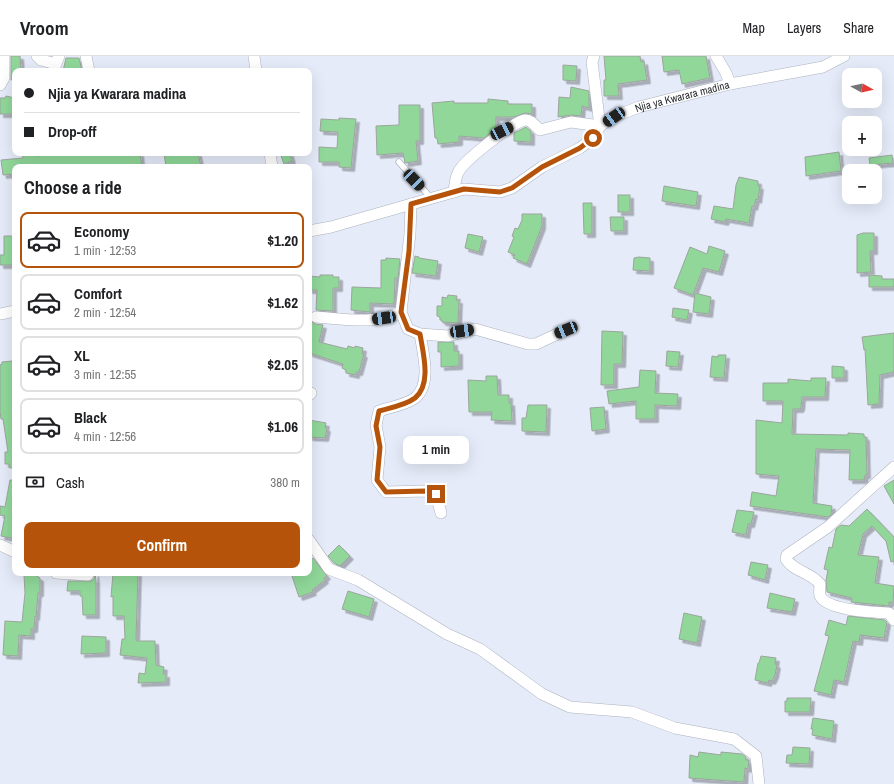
<!DOCTYPE html>
<html lang="en">
<head>
<meta charset="utf-8">
<style>
	:root { --surface:#fff; --page:#f2f2f2; --text:#202124; --muted:#757577; --line:#e0e0e0; --accent:#b45309 }
	body { margin:0; font-family:"Archivo Narrow",sans-serif; background:var(--page); color:var(--text); height:100vh; display:flex; flex-direction:column; font-size:15px; white-space:nowrap }
	* { box-sizing:border-box; margin:0 }
	p { font-size:13px; color:var(--muted) }
	.icon { flex:none; width:22px; height:22px; fill:none; stroke:currentColor; stroke-width:2; stroke-linecap:round; stroke-linejoin:round }
	.map { position:relative; flex:1; overflow:hidden }
	.details { position:absolute; left:12px; top:108px; width:300px; height:412px; display:flex; flex-direction:column; background:var(--surface); border-radius:8px; box-shadow:0 4px 16px #0002 }
	.details>* { flex:none }
	.banner { position:absolute; left:12px; top:12px; width:300px; height:88px; border-radius:8px; box-shadow:0 4px 16px #0002; display:grid; align-content:center; height:88px; padding:0 12px; background:var(--surface) }
	.needle { width:26px; rotate:98deg }
	.tools { position:absolute; left:842px; top:12px; display:grid; gap:8px }
	.tools a { display:grid; place-items:center; width:40px; height:40px; border-radius:8px; background:var(--surface); box-shadow:0 4px 16px #0002; font-size:20px }
	.end { position:absolute; width:18px; height:18px; margin:-9px; border:5px solid #b45309; background:#fff; box-shadow:0 0 0 2px #fff }
	.from { border-radius:50% }
	.bubble { position:absolute; height:28px; border-radius:8px; background:var(--surface); box-shadow:0 4px 16px #0002; font-size:13px; font-weight:700; line-height:28px; text-align:center }
	.car { position:absolute; width:12px; height:24px; margin:-12px -6px; border-radius:5px; box-shadow:0 0 3px 1px #0007; background:linear-gradient(#222 24%,#8ab4d8 0 40%,#222 0 76%,#8ab4d8 0 86%,#222 0) }
	.banner b { display:flex; align-items:center; gap:14px; height:38px; font-size:15px }
	.banner b+b { border-top:1px solid var(--line) }
	.banner i { width:10px; height:10px; background:var(--text) }
	ul { padding:0; list-style:none }
	li { display:flex; align-items:center; gap:12px; height:56px; margin:0 8px 6px; padding:0 4px; border:2px solid var(--line); border-radius:8px }
	li div { flex:1 }
	li b { display:block; font-size:15px }
	li em { font-style:normal; font-weight:700 }
	li.active { border-color:var(--accent) }
	li>.icon { width:36px; height:36px; stroke-width:1.5 }
	h2 { padding:0 12px; font-size:18px; line-height:48px }
	.pay { display:flex; align-items:center; gap:10px; height:44px; padding:0 12px; font-size:15px }
	.pay p { margin-inline-start:auto }
	.primary-button { display:flex; gap:8px; margin-top:auto; padding:8px 12px }
	.primary-button a { flex:1; height:46px; border-radius:8px; background:var(--accent); color:#fff; font-size:16px; font-weight:700; line-height:46px; text-align:center }
	header { display:flex; align-items:center; gap:24px; box-sizing:border-box; height:56px; padding:0 20px; background:var(--surface); border-bottom:1px solid var(--line) }
	header strong { font-size:19px }
	nav { display:flex; gap:22px; margin-inline-start:auto; font-size:14px }
	.map>svg:first-child { display:block }
</style>
</head>
<body>
<header>
<strong>Vroom</strong>
<nav><a>Map</a><a>Layers</a><a>Share</a></nav>
</header>
<div class="map">
<svg width="894" height="728" viewBox="0 0 894 728">
	<defs>
		<filter id="shadow"><feDropShadow dx="3.5" dy="3.5" stdDeviation="0" flood-color="#0004"/></filter>
	</defs>
	<rect width="100%" height="100%" fill="#e5ebf8"/>
	<g fill="#90d799" stroke="#9ba59c" filter="url(#shadow)">
		<path d="M11 0H20L21 15H15V23L11 24Z"/>
		<path d="M604 0H640L641 6 644 5 647 24 618 28 619 40H604V24H606Z"/>
		<path d="M662 0H706L710 22 682 28 679 14 664 16Z"/>
		<path d="M66 2H79L82 15H63Z"/>
		<path d="M563 9 577 10 576 25 563 24Z"/>
		<path d="M571 31 589 35V52L582 50 581 60 572 59 558 61 559 41 570 42Z"/>
		<path d="M6 40 15 42V58H0V42H5Z"/>
		<path d="M488 43 508 45V48H532V58L525 57 514 61H496V73L484 82 459 80V86L438 88 437 82H435L432 47 454 45V47H488Z"/>
		<path d="M399 49H420V85H416L418 105 405 107 403 97 377 99 376 70 399 69Z"/>
		<path d="M339 62 356 63 351 112 339 111V106H319V91L337 92 338 76 320 75 321 63 339 64Z"/>
		<path d="M526 71 531 75V86L514 85V77Z"/>
		<path d="M839 96 841 115 806 120 805 101Z"/>
		<path d="M22 97H37V100L60 97H101V99L140 97 142 111H106V109L15 111V118L3 119 1 104 23 102Z"/>
		<path d="M164 97H198L201 111H166Z"/>
		<path d="M280 97H290L292 105 284 108Z"/>
		<path d="M892 99 893 107 870 109 869 102Z"/>
		<path d="M739 121 758 125V130H760L758 144 756 143 754 151 752 150 749 167 726 163 725 166 711 163 714 150 733 153 736 129Z"/>
		<path d="M664 130 698 136 696 150 662 145Z"/>
		<rect x="618" y="139" width="12" height="17"/>
		<path d="M583 147H592V178H584Z"/>
		<path d="M522 158H542V170L527 208 513 202 515 199 508 196 514 181 512 180 515 172 518 173 522 164Z"/>
		<path d="M610 161H624V175H611Z"/>
		<path d="M863 177H874V195H870L871 216 857 217V179Z"/>
		<path d="M468 178 483 181 479 196 465 192Z"/>
		<path d="M4 180H15V207H12V209H0V199H4Z"/>
		<path d="M709 190 725 195 719 216 703 212 693 239 674 232 690 191 707 198Z"/>
		<path d="M415 200 419 201V202L438 205 436 220 412 217Z"/>
		<path d="M639 201 650 202V215L633 214 634 202Z"/>
		<path d="M386 202 400 203 398 222H395L394 248 370 247V256L351 254 352 231 381 232V204H386Z"/>
		<path d="M320 219H333V221H339V232H333V255L316 254 317 234H309V220L320 221Z"/>
		<path d="M869 219 882 220V223H894V231H869Z"/>
		<path d="M695 237 711 241 709 258 693 256Z"/>
		<path d="M448 239 457 240 456 244H459L458 267 442 266V264H440V261L437 260V250H442V241L447 242Z"/>
		<path d="M673 252 689 254 687 264 672 261Z"/>
		<path d="M309 264 315 268 323 269 319 286 347 293 348 290 355 292V290L363 292 362 298H364L359 316H356V319L346 317V314L342 312 343 308 309 297Z"/>
		<path d="M602 275 623 276 622 308H614V329H601Z"/>
		<path d="M894 277V316L880 319 879 348 868 349 865 293 864 294 862 281Z"/>
		<path d="M438 286H454V295H459V310L441 311V296H438Z"/>
		<path d="M667 295 680 296 678 311 666 310Z"/>
		<path d="M718 299H726L724 322 710 321 712 300 718 301Z"/>
		<path d="M12 305 15 320V411L10 412 9 408H5V396H8L3 363H1L0 356V309L2 308V306Z"/>
		<path d="M832 310 844 311V322H832Z"/>
		<path d="M640 314 656 315 655 337 678 338 677 350 655 349V363H636V345L609 348 607 335 639 331Z"/>
		<path d="M486 320H497L498 339H509V347L511 346 512 365 491 364 492 356H469L468 324 486 325Z"/>
		<path d="M811 322H826L825 341H802L801 351 800 353H793L792 378 848 379V377L864 378V381H866L867 419H865L864 424H849L850 394 816 393 813 447 832 450 831 459 828 461 750 450 752 436 776 440 779 420 756 418V364L782 367 783 345H763V327H788V323L811 325Z"/>
		<path d="M528 349H547L546 376 522 375V362H526Z"/>
		<path d="M604 351 606 373 592 375 590 352Z"/>
		<path d="M309 364 326 367 325 372H327L325 382 309 381Z"/>
		<path d="M10 424H15V483L1 480 5 460 0 459V450L5 451Z"/>
		<path d="M894 424V448L884 430Z"/>
		<path d="M867 453 894 481V505L891 506 886 485 872 470 863 478 858 499 879 501 875 527 894 530 893 547 889 546V550L851 546 852 542 827 536 826 524 828 514 824 513 829 491 832 492 836 473 841 469 849 470Z"/>
		<path d="M737 454 754 456 751 468H748L746 479 732 476Z"/>
		<path d="M339 489 350 500 340 510 334 507 328 500Z"/>
		<path d="M313 502 327 520 324 522 325 524 312 534 313 536 299 541 291 517H309V505Z"/>
		<path d="M751 506 768 509 765 524 748 519Z"/>
		<path d="M95 517 96 525V559H83L82 540H80V535H67L68 525H91L94 523Z"/>
		<path d="M113 517H138L136 583 137 585H155L156 609 164 611 163 618H166V626L138 627 139 617 145 618 147 602 120 599 122 583H125L124 560H113V540L111 541Z"/>
		<path d="M24 519H35L40 522V537H38L36 561 35 560 34 573H31V580L19 579 18 600 3 599 5 565 22 566 25 537Z"/>
		<path d="M348 535 374 543 369 561 342 553Z"/>
		<path d="M770 537 795 543 792 556 767 552Z"/>
		<path d="M684 557 702 561 697 587 679 583Z"/>
		<path d="M848 560 885 564 887 566 884 582 860 579 859 586 853 585 844 626 834 624 831 639 814 635 829 580 825 579 829 564 846 569Z"/>
		<path d="M82 580 106 581V597L81 598Z"/>
		<path d="M761 600 776 602 775 608 777 609 775 619 772 625 769 624 768 627 755 624 758 607H759Z"/>
		<path d="M787 642H811L810 656H785V645H787Z"/>
		<path d="M813 662 834 665 832 683 812 679 813 673H811Z"/>
		<path d="M793 691 810 692 809 708 786 707 787 699H792Z"/>
		<path d="M699 696 721 699V696L742 698 746 701V704H749L748 713 745 712 744 726 689 722 690 699 698 701Z"/>
	</g>
	<g fill="none" stroke-linecap="round" stroke-linejoin="round">
		<g stroke="#adb2be" stroke-width="7">
			<path id="lane" d="M399 106 431 142"/>
		</g>
		<g stroke="#adb2be" stroke-width="12">
			<g id="street">
				<path d="M37 0 41 4 56 8 59 0"/>
				<path d="M86 0 89 15"/>
				<path d="M254 0 256 15"/>
				<path d="M716 0 726 17 730 28"/>
				<path d="M0 29 4 22V0"/>
				<path d="M270 97 272 111"/>
				<path d="M454 136C455 129 455 121 459 115 465 104 513 66 525 64 531 63 536 71 540 74L571 66 600 70 592 6 594 0"/>
				<path id="s1" d="M309 175 331 171 464 133 500 136 512 132 542 111 580 92 593 82 600 70 613 61 639 51 730 28 823 11 844 0"/>
				<path d="M401 256 408 273 420 278 448 280 475 273 528 288H536L566 274"/>
				<path d="M0 258 15 255"/>
				<path d="M316 261C344 263 376 269 401 256L410 178 411 148"/>
				<path d="M420 278C423 297 432 328 415 342 406 349 390 351 379 355L376 369 380 391 377 424 386 436 426 435 436 438 441 457"/>
				<path d="M309 339 311 337"/>
				<path d="M894 411 828 471 787 499 786 503C794 516 809 515 820 528 820 532 819 537 820 540 828 555 874 556 889 557L894 564"/>
				<path d="M309 484 329 513 358 524 447 578 480 593 542 638 570 651 632 656 675 672 734 683 756 700 759 728"/>
				<path d="M0 489 15 496"/>
				<path d="M56 517 88 519"/>
			</g>
		</g>
		<use href="#lane" stroke="#fff" stroke-width="5.5"/>
		<use href="#street" stroke="#fff" stroke-width="11"/>
	</g>
	<g fill="none" stroke-linecap="round" stroke-linejoin="round">
		<path stroke="#b45309" stroke-width="5" d="M436 438 426 435 386 436 377 424 380 391 376 370 379 355C390 352 406 349 415 342 432 328 423 297 420 278L408 273 401 256 409 195 411 148 464 133 500 136 512 132 542 111 580 92 593 82"/>
	</g>
	<g text-anchor="middle" stroke-width="3" stroke-linejoin="round" paint-order="stroke">
		<g font-size="11" fill="#2e3035" stroke="#f6f8fd">
			<text dy="4" stroke="none"><textPath href="#s1" startOffset="407">Njia ya Kwarara madina</textPath></text>
		</g>
	</g>
</svg>
<div class="tools">
<a><svg class="needle" viewBox="-14 -14 28 28"><path d="M0-13l5 13h-10z" fill="#e53935"/><path d="M0 13l5-13h-10z" fill="#757577"/></svg></a>
<a>+</a>
<a>−</a>
</div>
<i class="end from" style="left:593px;top:82px"></i>
<i class="end" style="left:436px;top:438px"></i>
<div class="bubble" style="left:403px;top:380px;width:66px">1 min</div>
<i class="car" style="left:614px;top:61px;rotate:235deg"></i>
<i class="car" style="left:502px;top:75px;rotate:64deg"></i>
<i class="car" style="left:414px;top:124px;rotate:136deg"></i>
<i class="car" style="left:384px;top:262px;rotate:262deg"></i>
<i class="car" style="left:566px;top:274px;rotate:248deg"></i>
<i class="car" style="left:462px;top:275px;rotate:82deg"></i>
<div class="banner">
<b><i class="from"></i>Njia ya Kwarara madina</b>
<b><i></i>Drop-off</b>
</div>
<section class="details">
<h2>Choose a ride</h2>
<ul>
<li class="active"><svg class="icon" aria-label="car" viewBox="0 0 24 24"><path d="M5 17H2v-5l4-1 3-4h7l3 4 3 1v5h-3M9 17h6M6 11h13"/><circle cx="7" cy="17" r="2"/><circle cx="17" cy="17" r="2"/></svg><div><b>Economy</b><p>1 min · 12:53</p></div><em>$1.20</em></li>
<li><svg class="icon" aria-label="car" viewBox="0 0 24 24"><path d="M5 17H2v-5l4-1 3-4h7l3 4 3 1v5h-3M9 17h6M6 11h13"/><circle cx="7" cy="17" r="2"/><circle cx="17" cy="17" r="2"/></svg><div><b>Comfort</b><p>2 min · 12:54</p></div><em>$1.62</em></li>
<li><svg class="icon" aria-label="car" viewBox="0 0 24 24"><path d="M5 17H2v-5l4-1 3-4h7l3 4 3 1v5h-3M9 17h6M6 11h13"/><circle cx="7" cy="17" r="2"/><circle cx="17" cy="17" r="2"/></svg><div><b>XL</b><p>3 min · 12:55</p></div><em>$2.05</em></li>
<li><svg class="icon" aria-label="car" viewBox="0 0 24 24"><path d="M5 17H2v-5l4-1 3-4h7l3 4 3 1v5h-3M9 17h6M6 11h13"/><circle cx="7" cy="17" r="2"/><circle cx="17" cy="17" r="2"/></svg><div><b>Black</b><p>4 min · 12:56</p></div><em>$1.06</em></li>
</ul>
<div class="pay"><svg class="icon" aria-label="cash" viewBox="0 0 24 24"><path d="M3 7h18v10H3z"/><circle cx="12" cy="12" r="2"/></svg>Cash<p>380 m</p></div>
<div class="primary-button"><a>Confirm</a></div>
</section>
</div>
</body>
</html>
